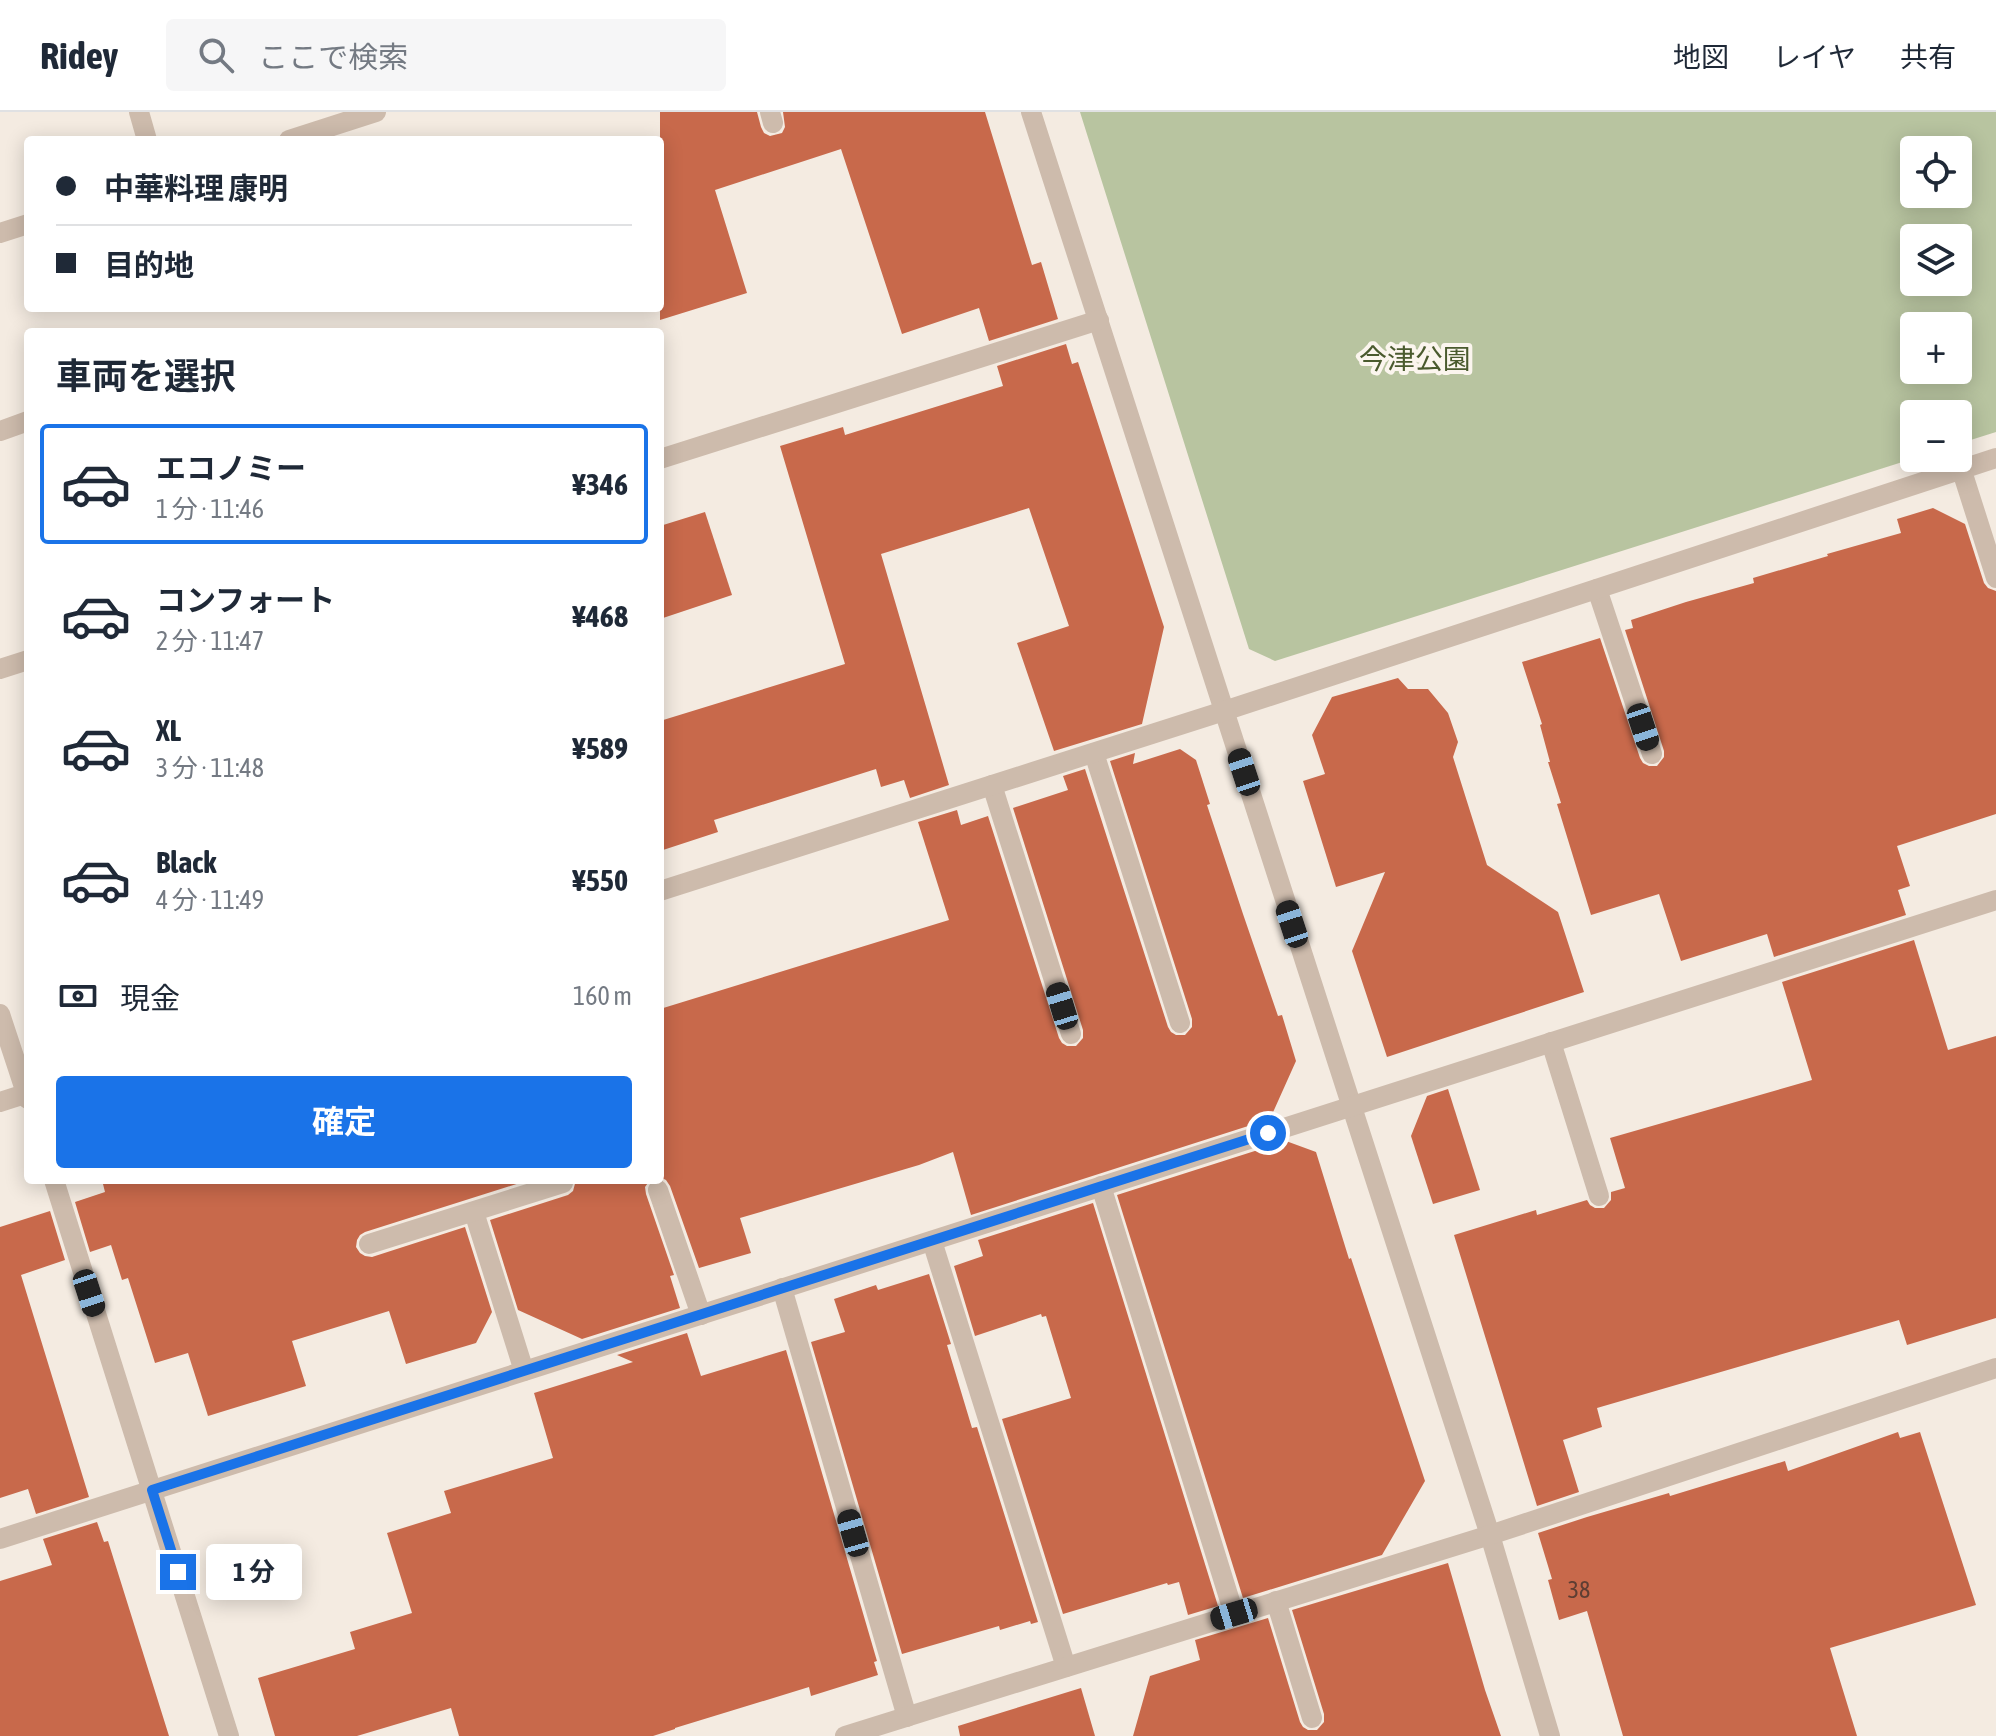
<!DOCTYPE html>
<html lang="ja">
<head>
<meta charset="utf-8">
<style>
	:root { --surface:#fff; --page:#f6f6f7; --text:#1f2937; --muted:#747a83; --line:#e0e1e3; --accent:#1a73e8 }
	body { margin:0; font-family:"Asap Condensed","Noto Sans JP",sans-serif; background:var(--page); color:var(--text); height:100vh; display:flex; flex-direction:column; font-size:30px; white-space:nowrap }
	* { box-sizing:border-box; margin:0 }
	p { font-size:26px; color:var(--muted) }
	.icon { flex:none; width:44px; height:44px; fill:none; stroke:currentColor; stroke-width:2; stroke-linecap:round; stroke-linejoin:round }
	.map { position:relative; flex:1; overflow:hidden }
	.sheet { position:absolute; left:24px; top:216px; width:640px; height:856px; display:flex; flex-direction:column; background:var(--surface); border-radius:8px; box-shadow:0 4px 20px #0003 }
	.sheet>* { flex:none }
	.banner { position:absolute; left:24px; top:24px; width:640px; height:176px; border-radius:8px; box-shadow:0 4px 20px #0003; display:grid; align-content:center; height:176px; padding:0 32px; background:var(--surface) }
	.buttons { position:absolute; left:1900px; top:24px; display:grid; gap:16px }
	.buttons a { display:grid; place-items:center; width:72px; height:72px; border-radius:8px; background:var(--surface); box-shadow:0 4px 20px #0003; font-size:40px }
	.end { position:absolute; width:36px; height:36px; margin:-18px; border:10px solid #1a73e8; background:#fff; box-shadow:0 0 0 4px #fff }
	.from { border-radius:50% }
	.bubble { position:absolute; height:56px; border-radius:8px; background:var(--surface); box-shadow:0 4px 20px #0003; font-size:26px; font-weight:700; line-height:56px; text-align:center }
	.car { position:absolute; width:24px; height:48px; margin:-24px -12px; border-radius:10px; box-shadow:0 0 6px 2px #0007; background:linear-gradient(#222 24%,#8ab4d8 0 40%,#222 0 76%,#8ab4d8 0 86%,#222 0) }
	.banner b { display:flex; align-items:center; gap:28px; height:76px; font-size:30px }
	.banner b+b { border-top:2px solid var(--line) }
	.banner i { width:20px; height:20px; background:var(--text) }
	ul { padding:0; list-style:none }
	li { display:flex; align-items:center; gap:24px; height:120px; margin:0 16px 12px; padding:0 16px; border:4px solid transparent; border-radius:8px }
	li div { flex:1 }
	li b { display:block; font-size:30px }
	li em { font-style:normal; font-weight:700 }
	li.active { border-color:var(--accent) }
	li>.icon { width:72px; height:72px; stroke-width:1.5 }
	h2 { padding:0 32px; font-size:36px; line-height:96px }
	.pay { display:flex; align-items:center; gap:20px; height:88px; padding:0 32px; font-size:30px }
	.pay p { margin-inline-start:auto }
	.cta { display:flex; gap:16px; margin-top:auto; padding:16px 32px }
	.cta a { flex:1; height:92px; border-radius:8px; background:var(--accent); color:#fff; font-size:32px; font-weight:700; line-height:92px; text-align:center }
	header { display:flex; align-items:center; gap:48px; box-sizing:border-box; height:112px; padding:0 40px; background:var(--surface); border-bottom:2px solid var(--line) }
	header strong { font-size:38px }
	nav { display:flex; gap:44px; margin-inline-start:auto; font-size:28px }
	.search { width:560px; height:72px; background:var(--page); display:flex; align-items:center; gap:20px; box-sizing:border-box; padding:0 28px; border-radius:8px; color:var(--muted); font-size:30px }
	.map>svg:first-child { display:block }
</style>
</head>
<body>
<header>
<strong>Ridey</strong>
<div class="search"><svg class="icon" aria-label="search" viewBox="0 0 24 24"><circle cx="10" cy="10" r="6"/><path d="M15 15l6 6"/></svg>ここで検索</div>
<nav><a>地図</a><a>レイヤ</a><a>共有</a></nav>
</header>
<div class="map">
<svg width="1996" height="1624" viewBox="0 0 1996 1624">
	<rect width="100%" height="100%" fill="#f4ebe1"/>
	<path fill="#b8c4a0" fill-rule="evenodd" d="M1080 0H1996V320L1958 332V302H1914L1915 346 1275 549 1249 537ZM1914 38H1958V82H1914ZM1958 126V170H1914V126ZM1958 214V258H1914V214Z"/>
	<g fill="#c8694b">
		<path d="M660 0H757L761 15 764 21 770 24 782 21 785 15 783 0H985L1032 153 1041 150 1058 207 989 229 979 196 902 222 841 37 715 78 747 181 660 208Z"/>
		<path d="M1066 232 1072 252 1078 250 1164 515 1142 612 1054 639 1017 531 1069 514 1029 396 881 442 949 673 910 686 904 668 881 675 876 657 714 708 718 720 660 739V609L845 552 780 334 843 315 845 323 1003 274 997 254Z"/>
		<path d="M1933 396 1965 412 1984 471 1988 476 1996 479V702L1897 734 1910 774 1898 778 1906 803 1774 845 1767 822 1681 849 1659 782 1591 803 1557 692 1561 691 1548 650H1550L1540 613 1542 612 1522 550 1600 526 1640 646 1643 651 1649 654H1657L1664 645V639L1625 518 1633 516 1631 508 1686 490 1754 471 1753 466 1828 444 1827 442 1901 421 1897 407Z"/>
		<path d="M705 400 732 483 660 507V414Z"/>
		<path d="M1398 566 1408 577H1428L1448 601 1458 630 1453 645 1487 753 1558 800 1584 880 1387 945 1352 839 1385 760 1336 775 1303 669 1325 662 1312 623 1332 585Z"/>
		<path d="M1180 637 1196 648 1210 692 1207 693 1243 802 1278 904 1282 903 1296 949 1270 1007 971 1103 953 1040 919 1053 740 1106 751 1141 699 1156 670 1074 666 1068 660 1065V897L949 808 918 710 957 698 961 713 988 704 1059 926 1062 931 1067 934H1076L1083 926V918L1013 696 1068 678 1063 664 1085 657 1168 915 1171 920 1176 923H1185L1192 915V907L1110 649 1135 641 1133 652Z"/>
		<path d="M1914 828 1948 938 1996 924V1206L1907 1233 1899 1208 1597 1296 1602 1315 1563 1328 1579 1380 1537 1394 1454 1123 1536 1098 1537 1103 1587 1088 1590 1093 1595 1096H1604L1611 1088V1080L1625 1076 1610 1026 1812 968 1782 870Z"/>
		<path d="M1448 977 1480 1078 1433 1092 1411 1024 1427 984Z"/>
		<path d="M1286 1029 1316 1040 1349 1147 1351 1146 1425 1369 1382 1443 1243 1486 1117 1083Z"/>
		<path d="M102 1068H529L365 1120 360 1123 357 1128 356 1135 360 1141 365 1144 372 1145 465 1115 492 1200 476 1231 406 1252 389 1199 292 1229 306 1274 208 1304 188 1241 155 1251 128 1166 122 1168 111 1133 90 1140 75 1090 105 1080Z"/>
		<path d="M576 1068H650L645 1075 646 1082 674 1163 670 1164 680 1196 582 1227 518 1198 490 1108 568 1083 573 1079Z"/>
		<path d="M1093 1091 1218 1494 1188 1503 1179 1470 1168 1473 1167 1471 1063 1502 1002 1307 1071 1286 1046 1204 1042 1205 1041 1202 975 1224 954 1154 983 1144 978 1128Z"/>
		<path d="M50 1099 65 1148 21 1163 89 1385 36 1402 28 1377 0 1386V1115Z"/>
		<path d="M929 1162 951 1232 947 1233 972 1316 977 1315 1038 1510 1031 1512 1030 1509 1000 1518 999 1514 902 1542 811 1230 845 1220 834 1187 876 1173 878 1178Z"/>
		<path d="M687 1221 701 1264 786 1238 877 1549 874 1550 878 1563 811 1584 809 1575 675 1616V1617L653 1624H459L451 1596 357 1624H275L258 1566 355 1537 350 1520 412 1501 387 1421 451 1401 444 1379 553 1346 534 1281 633 1250 617 1243Z"/>
		<path d="M1898 1320 1900 1326 1920 1320 1976 1493 1830 1536 1857 1624H1623L1587 1499 1559 1508 1548 1468 1552 1467 1538 1421 1587 1405 1669 1381 1670 1384 1785 1349 1788 1359Z"/>
		<path d="M97 1410 104 1430 108 1429 169 1624H0V1469L52 1453 43 1427Z"/>
		<path d="M1448 1451 1485 1578 1501 1624H1133L1150 1564 1200 1548 1195 1528 1268 1506 1300 1610 1303 1615 1308 1618H1317L1324 1610V1602L1292 1498Z"/>
		<path d="M1081 1576 1095 1624H960L958 1614Z"/>
	</g>
	<g fill="none" stroke-linecap="round" stroke-linejoin="round">
		<g stroke="#cdbbac" stroke-width="20">
			<path d="M139 0 147 28"/>
			<path d="M770 0 773 11"/>
			<path d="M1031 0 1490 1423 1550 1624"/>
			<path d="M289 28 376 0"/>
			<path d="M0 121 28 112"/>
			<path d="M0 319 28 309"/>
			<path d="M660 347 1099 208"/>
			<path d="M1961 356 1996 466"/>
			<path d="M1597 477 1652 642"/>
			<path d="M0 557 28 548"/>
			<path d="M1094 641 1180 911"/>
			<path d="M992 673 1071 922"/>
			<path d="M660 779 1224 599 1996 346"/>
			<path d="M0 902 28 987"/>
			<path d="M1551 930 1599 1084"/>
			<path d="M0 990 28 981"/>
			<path d="M54 1068 229 1624"/>
			<path d="M1101 1074 1234 1502"/>
			<path d="M658 1078 701 1203"/>
			<path d="M474 1100 524 1259"/>
			<path d="M932 1129 1066 1555"/>
			<path d="M369 1132 563 1071"/>
			<path d="M782 1176 907 1605"/>
			<path d="M0 1427 1996 788"/>
			<path d="M1276 1489 1312 1606"/>
			<path d="M845 1624 1490 1423 1996 1256"/>
		</g>
	</g>
	<g fill="none" stroke-linecap="round" stroke-linejoin="round">
		<path stroke="#1a73e8" stroke-width="10" d="M178 1460 152 1378 1268 1021"/>
	</g>
	<g text-anchor="middle" stroke-width="8" stroke-linejoin="round" paint-order="stroke">
		<g font-size="24" fill="#5e3e33">
			<text x="1579" y="1486">38</text>
		</g>
		<g font-size="28" fill="#4a5a2e" stroke="#fbf5ee">
			<text x="1415" y="257">今津公園</text>
		</g>
	</g>
</svg>
<div class="buttons">
<a><svg class="icon" aria-label="locate" viewBox="0 0 24 24"><circle cx="12" cy="12" r="6"/><path d="M12 2v4M12 18v4M2 12h4M18 12h4"/></svg></a>
<a><svg class="icon" aria-label="layers" viewBox="0 0 24 24"><path d="M12 4l9 5-9 5-9-5zM3 14l9 5 9-5"/></svg></a>
<a>+</a>
<a>−</a>
</div>
<i class="end from" style="left:1268px;top:1021px"></i>
<i class="end" style="left:178px;top:1460px"></i>
<div class="bubble" style="left:206px;top:1432px;width:96px">1 分</div>
<i class="car" style="left:1643px;top:615px;rotate:162deg"></i>
<i class="car" style="left:1244px;top:660px;rotate:342deg"></i>
<i class="car" style="left:1292px;top:812px;rotate:342deg"></i>
<i class="car" style="left:1062px;top:894px;rotate:343deg"></i>
<i class="car" style="left:89px;top:1181px;rotate:162deg"></i>
<i class="car" style="left:853px;top:1421px;rotate:344deg"></i>
<i class="car" style="left:1234px;top:1502px;rotate:253deg"></i>
<div class="banner">
<b><i class="from"></i>中華料理 康明</b>
<b><i></i>目的地</b>
</div>
<section class="sheet">
<h2>車両を選択</h2>
<ul>
<li class="active"><svg class="icon" aria-label="car" viewBox="0 0 24 24"><path d="M5 17H2v-5l4-1 3-4h7l3 4 3 1v5h-3M9 17h6M6 11h13"/><circle cx="7" cy="17" r="2"/><circle cx="17" cy="17" r="2"/></svg><div><b>エコノミー</b><p>1 分 · 11:46</p></div><em>¥346</em></li>
<li><svg class="icon" aria-label="car" viewBox="0 0 24 24"><path d="M5 17H2v-5l4-1 3-4h7l3 4 3 1v5h-3M9 17h6M6 11h13"/><circle cx="7" cy="17" r="2"/><circle cx="17" cy="17" r="2"/></svg><div><b>コンフォート</b><p>2 分 · 11:47</p></div><em>¥468</em></li>
<li><svg class="icon" aria-label="car" viewBox="0 0 24 24"><path d="M5 17H2v-5l4-1 3-4h7l3 4 3 1v5h-3M9 17h6M6 11h13"/><circle cx="7" cy="17" r="2"/><circle cx="17" cy="17" r="2"/></svg><div><b>XL</b><p>3 分 · 11:48</p></div><em>¥589</em></li>
<li><svg class="icon" aria-label="car" viewBox="0 0 24 24"><path d="M5 17H2v-5l4-1 3-4h7l3 4 3 1v5h-3M9 17h6M6 11h13"/><circle cx="7" cy="17" r="2"/><circle cx="17" cy="17" r="2"/></svg><div><b>Black</b><p>4 分 · 11:49</p></div><em>¥550</em></li>
</ul>
<div class="pay"><svg class="icon" aria-label="cash" viewBox="0 0 24 24"><path d="M3 7h18v10H3z"/><circle cx="12" cy="12" r="2"/></svg>現金<p>160 m</p></div>
<div class="cta"><a>確定</a></div>
</section>
</div>
</body>
</html>
